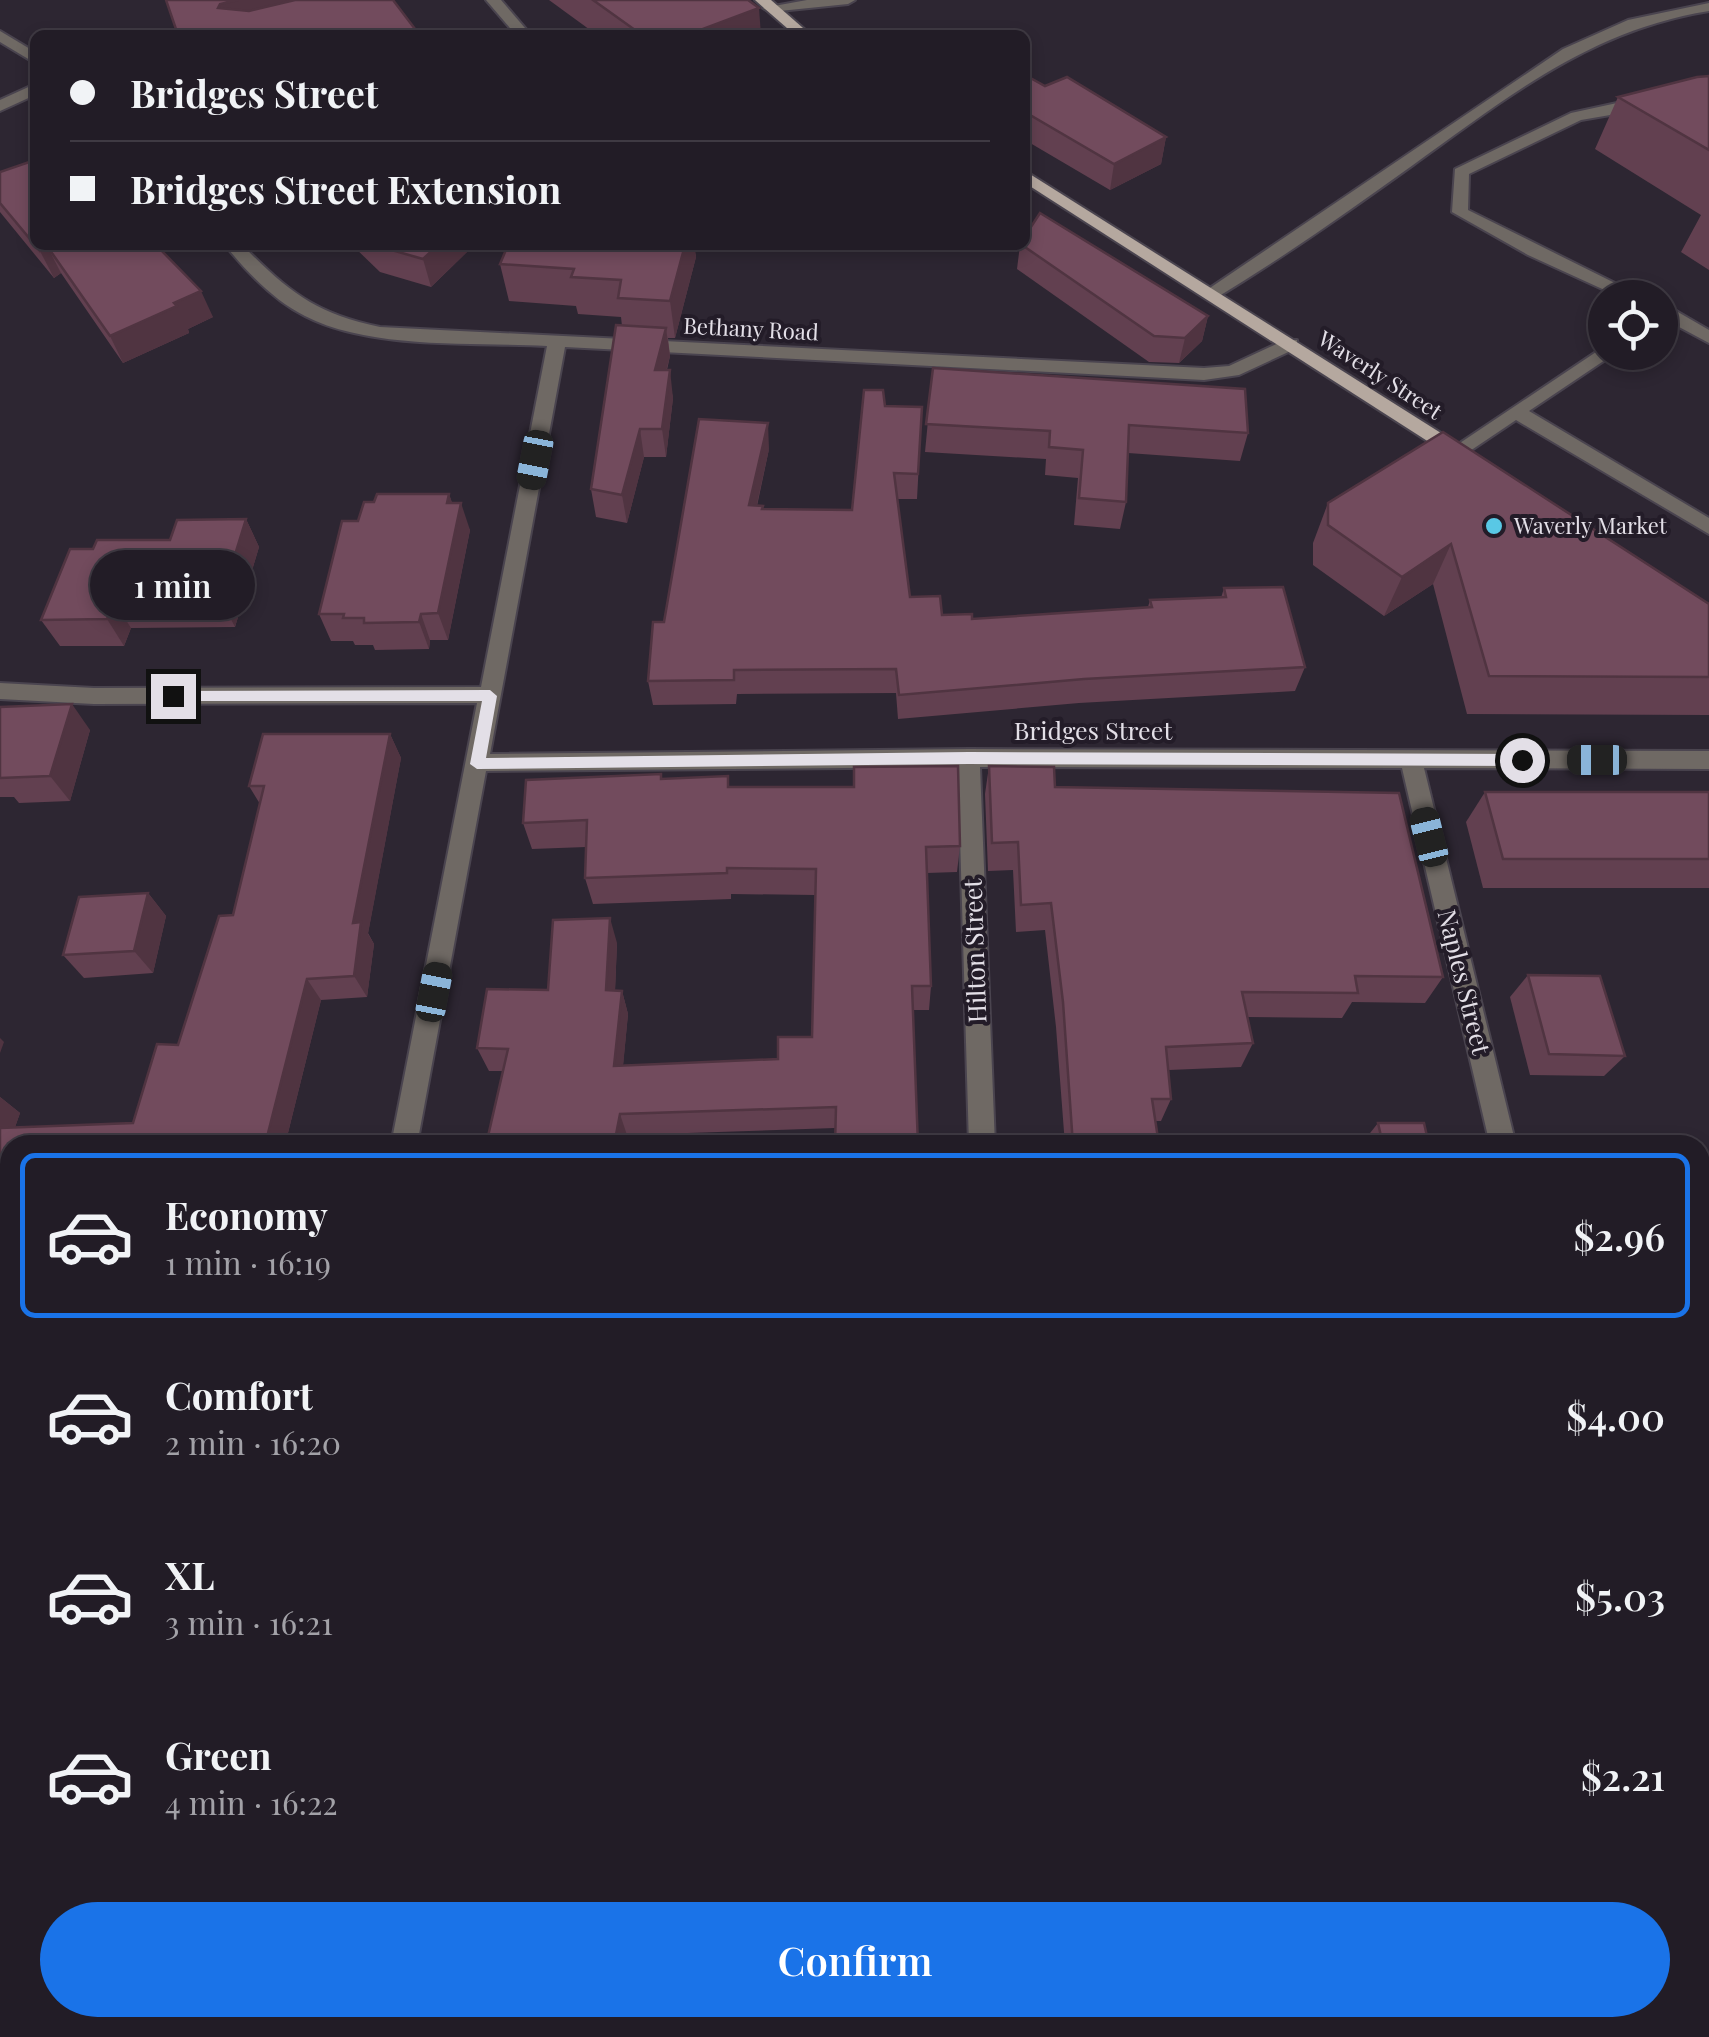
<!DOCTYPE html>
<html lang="en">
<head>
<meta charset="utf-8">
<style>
	:root { --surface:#221c26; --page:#2e2932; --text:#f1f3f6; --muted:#a2a1a7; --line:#3f3a43; --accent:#1a73e8 }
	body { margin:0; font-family:"Playfair Display",serif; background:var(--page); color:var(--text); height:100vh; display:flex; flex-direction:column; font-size:38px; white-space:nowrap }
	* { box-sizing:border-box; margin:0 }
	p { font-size:32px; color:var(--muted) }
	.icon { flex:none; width:55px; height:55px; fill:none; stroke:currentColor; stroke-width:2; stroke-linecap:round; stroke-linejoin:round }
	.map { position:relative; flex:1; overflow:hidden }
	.panel { position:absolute; left:0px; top:1135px; width:1710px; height:902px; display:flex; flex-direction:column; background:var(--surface); border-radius:30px 30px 0 0; box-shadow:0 5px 15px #0003,0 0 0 2px var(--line) }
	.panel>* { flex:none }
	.top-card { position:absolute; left:30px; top:30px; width:1000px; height:220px; border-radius:15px; box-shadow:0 5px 15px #0003,0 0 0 2px var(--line); display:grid; align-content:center; height:220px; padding:0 40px; background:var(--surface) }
	.buttons { position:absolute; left:1588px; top:280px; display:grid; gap:20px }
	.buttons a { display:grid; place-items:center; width:90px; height:90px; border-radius:50%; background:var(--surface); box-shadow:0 5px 15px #0003,0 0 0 2px var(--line); font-size:50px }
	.end { position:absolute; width:45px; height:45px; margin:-22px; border:12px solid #e3dfe7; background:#111; box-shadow:0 0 0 5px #111 }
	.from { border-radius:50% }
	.bubble { position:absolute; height:70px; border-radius:35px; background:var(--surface); box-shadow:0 5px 15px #0003,0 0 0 2px var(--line); font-size:32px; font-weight:600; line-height:70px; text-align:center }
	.car { position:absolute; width:30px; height:60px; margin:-30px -15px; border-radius:12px; box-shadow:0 0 8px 2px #0007; background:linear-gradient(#222 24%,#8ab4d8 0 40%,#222 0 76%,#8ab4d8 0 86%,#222 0) }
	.top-card b { display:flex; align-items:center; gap:35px; height:95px; font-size:38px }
	.top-card b+b { border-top:2px solid var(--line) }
	.top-card i { width:25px; height:25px; background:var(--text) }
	ul { padding:18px 0 0; list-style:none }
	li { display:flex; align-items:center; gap:30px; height:165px; margin:0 20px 15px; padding:0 20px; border:5px solid transparent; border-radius:15px }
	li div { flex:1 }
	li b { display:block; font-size:38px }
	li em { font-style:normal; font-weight:600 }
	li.current { border-color:var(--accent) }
	li>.icon { width:90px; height:90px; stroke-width:1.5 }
	.button { display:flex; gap:20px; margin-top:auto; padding:20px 40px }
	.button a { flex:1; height:115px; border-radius:60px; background:var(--accent); color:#fff; font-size:40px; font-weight:600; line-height:115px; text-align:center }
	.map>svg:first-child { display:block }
</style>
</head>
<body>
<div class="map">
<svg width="1709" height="2037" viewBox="0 0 1709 2037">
	<rect width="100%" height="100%" fill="#2d2632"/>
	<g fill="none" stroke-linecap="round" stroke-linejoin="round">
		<g stroke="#4a444f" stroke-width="4">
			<g id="minor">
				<path d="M486 0H501L531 35H516Z"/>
				<path d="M807 0H855L848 4 770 12 763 8Z"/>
				<path d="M1709 3V11C1590 30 1508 97 1413 165 1349 211 1284 257 1216 298L1201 294 1563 49 1628 20Z"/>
				<path d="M0 31 35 52V63L0 42Z"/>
				<path d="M35 84V95L0 111V100Z"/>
				<path d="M1709 88V98L1581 120 1469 174 1468 210 1645 298H1622L1528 255 1452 212 1455 169 1571 113 1663 93Z"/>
				<path d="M225 245H242C288 291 315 314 380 327L1204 368 1229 366 1285 340H1297V348L1239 375 1204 380 565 347 490 754 969 749 1709 751V769L1424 768 1516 1145H1490L1402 768 980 767 995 1145H969L958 767 486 771 417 1145H391L477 703 94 704 0 699V683L94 688 481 687 547 346C474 342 371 350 305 316 274 301 246 271 225 245Z"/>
				<path d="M1660 308H1671L1709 330V343L1666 320 1660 321Z"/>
				<path d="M1605 346V352H1614L1611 356 1529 411 1709 518V534L1516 420 1464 455H1450L1448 451Z"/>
				<path d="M1709 1343V1371L1700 1374V1346Z"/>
				<path d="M218 2028H254L252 2037H216Z"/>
			</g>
		</g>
		<g stroke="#4a444f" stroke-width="4">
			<g id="major">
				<path d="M755 0H771L811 35H795Z"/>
				<path d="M1025 171 1471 452V460H1457L1025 183Z"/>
			</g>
		</g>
		<use href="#minor" fill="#6f6964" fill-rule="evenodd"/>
		<use href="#major" fill="#b5a89f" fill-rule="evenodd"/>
	</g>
	<g fill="#624050">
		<path d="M549 0H748L761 35H597Z"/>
		<path d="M1025 75 1045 86 1166 137 1161 164 1110 190 1025 140Z"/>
		<path d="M1709 76V270L1681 252 1701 215 1595 149 1618 97Z"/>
		<path d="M0 172 213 317 188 329 189 333 123 363 61 273 54 278 0 212Z"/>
		<path d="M352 245H469L470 249 431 287 380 272Z"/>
		<path d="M508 245H694L696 257 675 338H668L670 356 667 370 673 398 666 457H644L627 523 596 517 591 489 622 326 621 317 578 314 576 306 509 301 500 264Z"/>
		<path d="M1020 245H1025L1208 316 1202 341 1179 363 1149 362 1017 269Z"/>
		<path d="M933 368 1248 433 1240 461 1128 453 1126 502 1120 529 1074 525 1078 478 1045 475 1046 459 925 452Z"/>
		<path d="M885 406 922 407 917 499H897L910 597 942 615 972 619 1148 607 1150 600 1221 598 1224 588 1305 667 1295 691 1079 703 898 719 896 693 737 694 736 704 653 705 648 681 664 622 769 449 757 506 763 509 852 510Z"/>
		<path d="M449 494 452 503 470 530 448 640H430L429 649 375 650 373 645H355L353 641H331L319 614 358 521 374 502Z"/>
		<path d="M1328 503 1709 604V715L1467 714 1433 584 1384 616 1313 565V543Z"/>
		<path d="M246 519 259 547 235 627 131 628 124 646H60L41 620 93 549 170 540Z"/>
		<path d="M0 707 90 730 70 801 19 803 14 797H0Z"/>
		<path d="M390 734 401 758 368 933 374 944 367 997 321 1000 285 1145H10V1241H0V1097L20 1113 15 1127 133 1123 178 1045 233 915 260 804 249 786Z"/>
		<path d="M989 766 1055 787 1443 977 1425 1003 1352 1002 1342 1018 1247 1017 1253 1043 1241 1067 1169 1070 1171 1099 1161 1121H1155L1159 1145H1065L1056 1027 1045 930 1016 932 1013 870 988 871 985 794Z"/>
		<path d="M662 779 729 787 960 846 957 872 927 873 931 986 929 1010H913L835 1128 627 1135 626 1145H486L503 1071H489L477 1048 548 990 617 943 615 991H622L628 1014 623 1065 778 1059 812 1037 815 895 731 894V899L593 904 585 878 586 847 532 849 523 823Z"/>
		<path d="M1485 792H1709V888H1483L1466 822Z"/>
		<path d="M148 893 166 916 153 973 84 978 63 955Z"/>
		<path d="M1528 975 1625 1056 1604 1076 1530 1075 1510 997Z"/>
		<path d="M1378 1123 1429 1145H1451H1364L1363 1142Z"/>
	</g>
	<g fill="#503441">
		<path d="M238 0H361L227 35 218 8 220 4Z"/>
		<path d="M759 8 761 35H687Z"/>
		<path d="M415 29 416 35H390Z"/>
		<path d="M1166 137 1161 164 1110 190 1114 164Z"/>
		<path d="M438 245H469L470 249 431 287 423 259Z"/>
		<path d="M685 245H694L696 257 675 338 670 301Z"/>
		<path d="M47 246 61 273 54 278 40 251Z"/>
		<path d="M201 291 213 317 188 329 189 333 123 363 110 336 174 303Z"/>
		<path d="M1208 316 1202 341 1179 363 1185 338Z"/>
		<path d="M666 328 670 356 659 398 655 370Z"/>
		<path d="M670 370 673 398 666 457 662 429Z"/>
		<path d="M768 423 769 449 751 531 749 505Z"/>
		<path d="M640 429 644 457 627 523 622 495Z"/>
		<path d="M449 494 458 520 461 503 470 530 448 640 438 613 447 503Z"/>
		<path d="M246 519 259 547 235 627 221 600Z"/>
		<path d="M1451 544 1433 584 1384 616 1402 577Z"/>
		<path d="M114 601 131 628 124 646 107 619Z"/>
		<path d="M421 614 430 640 429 649 419 622Z"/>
		<path d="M72 704 90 730 70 801 50 776Z"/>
		<path d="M390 734 401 758 368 934 374 944 367 997 354 976 353 923Z"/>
		<path d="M148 893 166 916 153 973 134 951Z"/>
		<path d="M610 918 617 943 614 1014 606 990Z"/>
		<path d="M307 979 321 1000 285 1145H265Z"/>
		<path d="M622 991 628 1014 621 1088 614 1066Z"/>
		<path d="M0 1038 4 1042 0 1053Z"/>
		<path d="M0 1097 20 1113 8 1147 0 1141Z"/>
		<path d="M620 1114 627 1135 626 1145H614Z"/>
	</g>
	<g fill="#724b5d" stroke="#503441" stroke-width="2.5">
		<path d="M166 0H238L220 4 218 8 249 11 295 0H393L415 29 390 35H178Z"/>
		<path d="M593 0H748L759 8 687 35H642Z"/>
		<path d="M1025 75 1045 86 1067 77 1166 137 1114 164 1025 112Z"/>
		<path d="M1709 76V150L1618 97 1697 77Z"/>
		<path d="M35 160V245L0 203V172Z"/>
		<path d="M1040 213 1208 316 1185 338 1154 336 1022 245H1025V236Z"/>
		<path d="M35 245H156L201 291 174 303 177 306 110 336 47 246 40 251Z"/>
		<path d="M374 245H438L423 259Z"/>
		<path d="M508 245H685L670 301 618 298 621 280 571 277 574 269 500 264Z"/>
		<path d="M616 325 666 328 655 370H670L662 429H640L622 495 591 489Z"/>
		<path d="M933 368 1245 389 1248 433 1129 425 1126 502 1079 498 1083 450 1049 447 1050 431 926 424Z"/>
		<path d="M864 390H883L885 406 922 407 918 474 894 473 910 597 940 596 942 615 972 614V619L1152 607 1150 600 1226 597 1224 588 1283 587 1305 667 1084 679 899 695 896 669 734 670V680L648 681 653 622H664L699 419 768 423 749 505 763 506 762 509 852 510Z"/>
		<path d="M1443 432 1709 604V677L1489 676 1451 544 1402 577 1328 525V503Z"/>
		<path d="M377 494H449L447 503H461L438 613 421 614 419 622 364 623V618H343L344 614H319L342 521H358L364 502H374Z"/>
		<path d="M246 519 221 600 114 601 107 619 41 620 70 549H93L97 540H170L177 520Z"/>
		<path d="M72 704 50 776 0 778V707Z"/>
		<path d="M263 734H390L353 923 361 922 354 976 307 979 265 1145H10V1224L0 1225V1128L133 1123 157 1044 178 1045 219 916 233 915 264 786H249Z"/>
		<path d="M958 766 960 846 926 847 931 986H912L918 1145H835L836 1107 620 1114 614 1145H486L508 1049 477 1048 487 989 548 990 553 920 610 918 606 990 622 991 614 1066 778 1059V1037H812L816 869 727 868V873L585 878 587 820 523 823 526 780 661 774V779L728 776V787H854V767Z"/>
		<path d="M989 766 1054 767 1055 787 1399 793 1443 977 1355 976 1358 993 1242 992 1253 1043 1166 1047 1171 1099H1152L1159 1145H1073L1063 1002 1051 903 1021 905 1018 842 992 843Z"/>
		<path d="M1485 792H1709V859H1503Z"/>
		<path d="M148 893 134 951 63 955 79 897Z"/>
		<path d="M1528 975 1600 976 1625 1056 1549 1054Z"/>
		<path d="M1378 1123H1424L1429 1145H1451H1383Z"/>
		<path d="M10 1288V1318H1Z"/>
		<rect x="0" y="1639" width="10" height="83"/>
		<path d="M1709 1745V2037H678V2028H1700V1746Z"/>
		<rect x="0" y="1826" width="10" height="120"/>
	</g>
	<path fill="#e3dfe7" d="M490 690 497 696 486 758 969 752 1522 754 1530 760 1522 766 969 764 477 769 470 764 482 701H173L166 696 173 691Z"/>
	<circle fill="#59c8e5" stroke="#231c28" stroke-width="4" cx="1494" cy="526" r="10"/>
	<g text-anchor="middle" stroke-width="8" stroke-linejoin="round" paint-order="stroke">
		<g font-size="22" fill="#e3dfe7" stroke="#231c28">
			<text transform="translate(751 329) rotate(3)" y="8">Bethany Road</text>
			<text transform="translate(1380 375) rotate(33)" y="8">Waverly Street</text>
		</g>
		<g font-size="22" fill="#e3dfe7" stroke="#231c28" text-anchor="start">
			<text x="1514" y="534">Waverly Market</text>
		</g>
		<g font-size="25" fill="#e3dfe7" stroke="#231c28">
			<text x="1093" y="740">Bridges Street</text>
			<text transform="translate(975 951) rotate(-92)" y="9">Hilton Street</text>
			<text transform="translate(1464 982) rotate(76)" y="9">Naples Street</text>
		</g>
	</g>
</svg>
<div class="buttons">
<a><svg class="icon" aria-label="locate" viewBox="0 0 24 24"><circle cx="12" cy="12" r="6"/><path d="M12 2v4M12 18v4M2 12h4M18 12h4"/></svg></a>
</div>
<i class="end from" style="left:1522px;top:760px"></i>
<i class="end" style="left:173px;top:696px"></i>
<div class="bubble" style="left:90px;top:550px;width:165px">1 min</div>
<i class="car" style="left:535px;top:460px;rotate:191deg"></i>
<i class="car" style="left:1597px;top:760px;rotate:270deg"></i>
<i class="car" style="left:1429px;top:837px;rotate:346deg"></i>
<i class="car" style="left:434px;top:992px;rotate:11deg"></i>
<div class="top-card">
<b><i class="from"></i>Bridges Street</b>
<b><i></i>Bridges Street Extension</b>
</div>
<section class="panel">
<ul>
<li class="current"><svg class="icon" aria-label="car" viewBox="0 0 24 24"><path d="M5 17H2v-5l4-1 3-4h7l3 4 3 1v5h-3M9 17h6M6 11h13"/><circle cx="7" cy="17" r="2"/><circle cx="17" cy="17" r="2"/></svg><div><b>Economy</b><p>1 min · 16:19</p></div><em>$2.96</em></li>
<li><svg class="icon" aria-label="car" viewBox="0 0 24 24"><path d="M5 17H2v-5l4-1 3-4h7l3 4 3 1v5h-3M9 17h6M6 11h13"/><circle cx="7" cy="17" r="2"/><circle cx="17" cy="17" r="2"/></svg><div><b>Comfort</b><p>2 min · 16:20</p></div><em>$4.00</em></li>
<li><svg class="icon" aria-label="car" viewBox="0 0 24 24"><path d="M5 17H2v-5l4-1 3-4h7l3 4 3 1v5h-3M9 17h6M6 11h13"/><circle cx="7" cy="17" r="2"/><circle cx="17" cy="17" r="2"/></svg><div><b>XL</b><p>3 min · 16:21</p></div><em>$5.03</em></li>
<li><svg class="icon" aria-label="car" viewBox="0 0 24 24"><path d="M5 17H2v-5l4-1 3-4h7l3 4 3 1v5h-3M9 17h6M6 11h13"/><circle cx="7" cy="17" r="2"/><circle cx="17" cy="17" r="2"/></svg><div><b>Green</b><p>4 min · 16:22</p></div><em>$2.21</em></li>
</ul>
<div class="button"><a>Confirm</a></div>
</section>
</div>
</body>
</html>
